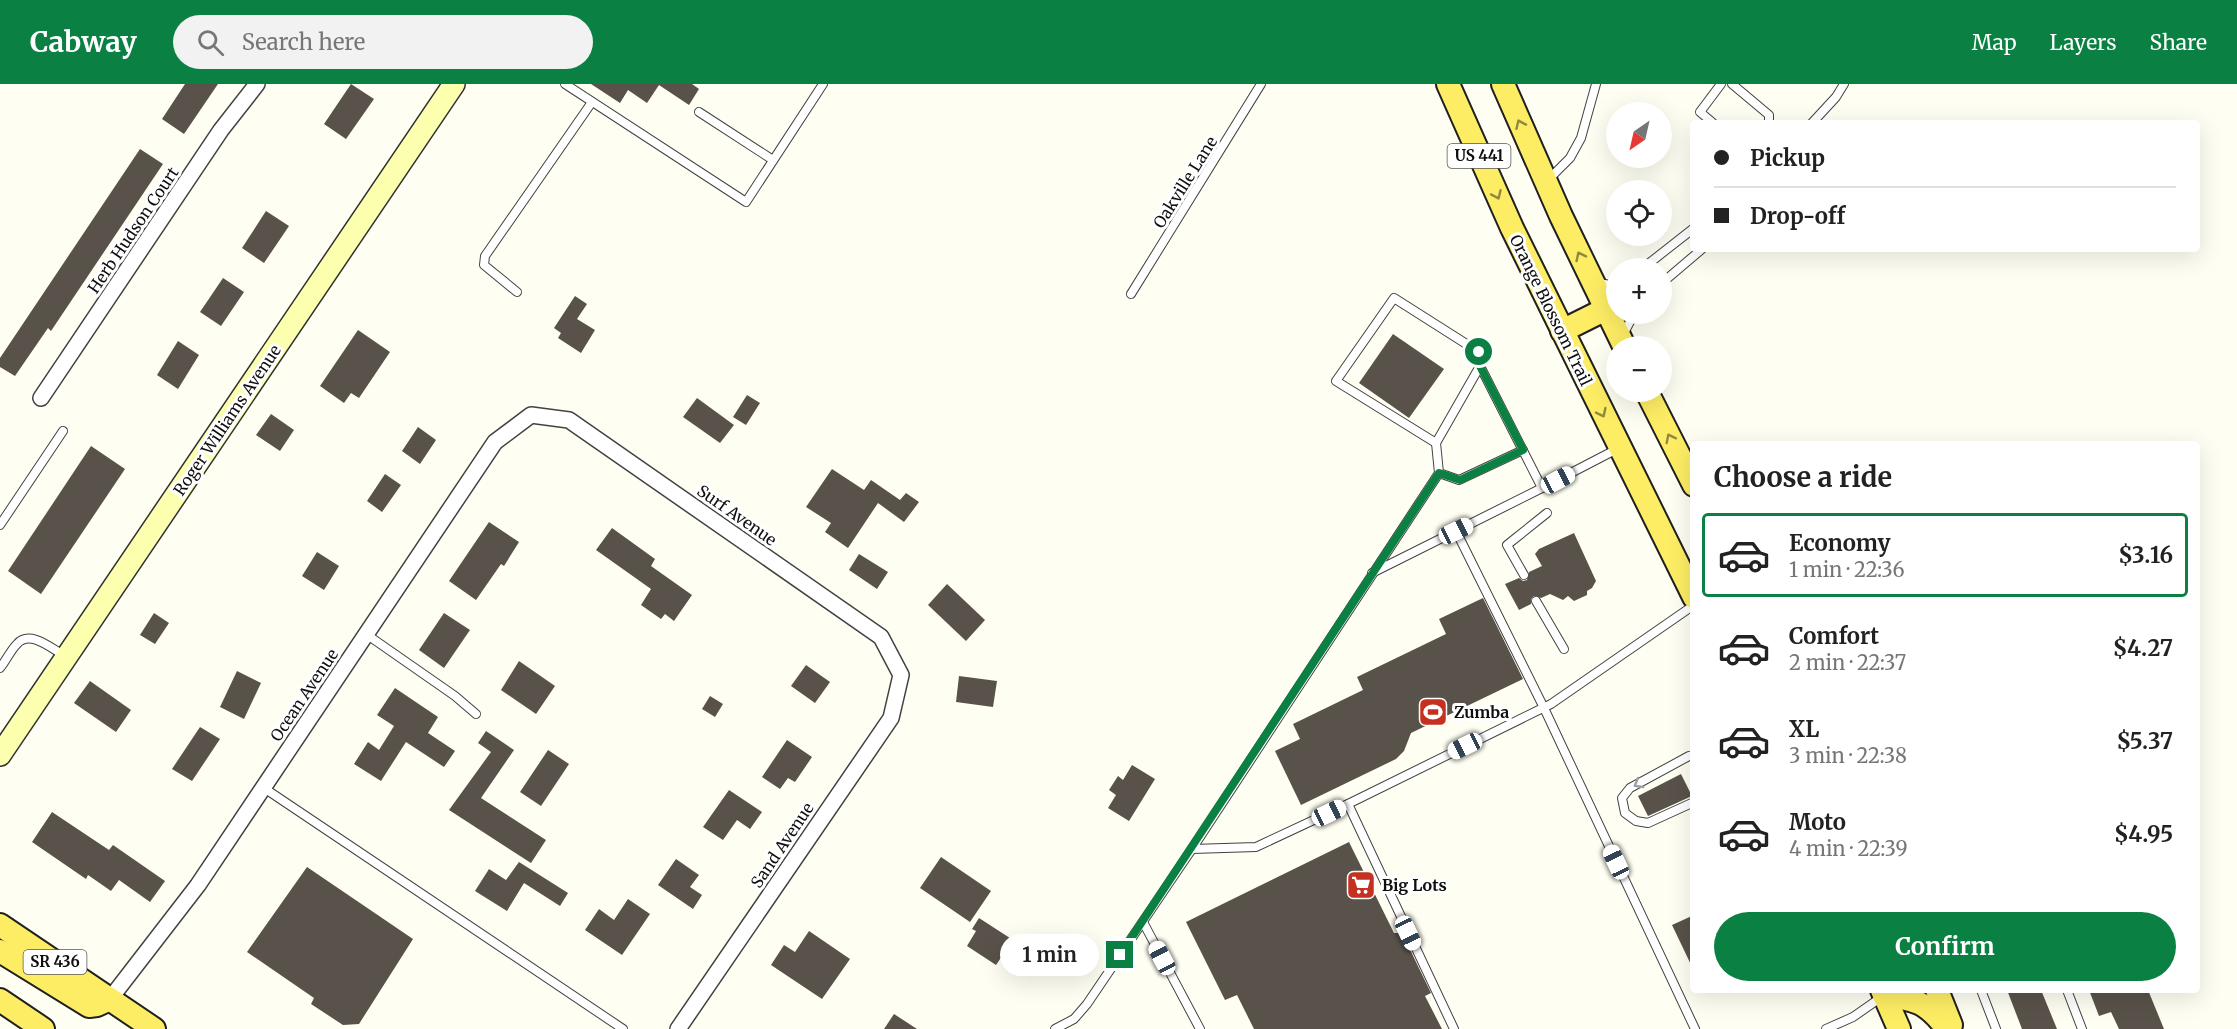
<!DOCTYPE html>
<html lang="en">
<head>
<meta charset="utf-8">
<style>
	:root { --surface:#fff; --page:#f2f2f2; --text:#222; --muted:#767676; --line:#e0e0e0; --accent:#0b8043 }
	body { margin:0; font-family:Merriweather,serif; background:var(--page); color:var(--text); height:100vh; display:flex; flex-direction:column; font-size:22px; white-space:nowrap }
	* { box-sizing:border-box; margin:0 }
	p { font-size:20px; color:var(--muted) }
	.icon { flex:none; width:33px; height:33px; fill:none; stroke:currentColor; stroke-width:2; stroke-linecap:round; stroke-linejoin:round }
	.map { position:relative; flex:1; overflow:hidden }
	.side { position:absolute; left:1690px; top:357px; width:510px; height:552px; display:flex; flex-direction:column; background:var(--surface); border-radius:6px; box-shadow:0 6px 24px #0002 }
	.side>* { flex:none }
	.top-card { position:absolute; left:1690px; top:36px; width:510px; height:132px; border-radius:6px; box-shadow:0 6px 24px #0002; display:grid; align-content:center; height:132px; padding:0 24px; background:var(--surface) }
	.needle { width:39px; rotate:214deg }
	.fabs { position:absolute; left:1606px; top:18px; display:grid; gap:12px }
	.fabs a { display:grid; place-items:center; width:66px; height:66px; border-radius:50%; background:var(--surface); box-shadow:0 6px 24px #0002; font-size:30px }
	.end { position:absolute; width:27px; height:27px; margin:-14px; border:8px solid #0b8043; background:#fff; box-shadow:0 0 0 3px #fff }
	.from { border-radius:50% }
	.bubble { position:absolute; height:42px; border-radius:21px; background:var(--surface); box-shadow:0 6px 24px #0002; font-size:20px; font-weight:700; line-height:42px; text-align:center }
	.car { position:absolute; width:18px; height:36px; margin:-18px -9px; border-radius:8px; box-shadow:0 0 4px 2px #0007; background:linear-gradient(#fff 24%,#345 0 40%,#fff 0 76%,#345 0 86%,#fff 0) }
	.top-card b { display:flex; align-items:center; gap:21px; height:57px; font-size:22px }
	.top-card b+b { border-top:2px solid var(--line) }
	.top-card i { width:15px; height:15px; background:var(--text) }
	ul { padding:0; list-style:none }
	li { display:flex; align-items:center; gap:18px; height:84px; margin:0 12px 9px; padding:0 12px; border:3px solid transparent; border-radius:6px }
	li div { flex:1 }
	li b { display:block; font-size:22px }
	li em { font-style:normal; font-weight:700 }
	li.on { border-color:var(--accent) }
	li>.icon { width:54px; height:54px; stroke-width:1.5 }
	h2 { padding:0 24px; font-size:27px; line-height:72px }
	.cta { display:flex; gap:12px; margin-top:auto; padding:12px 24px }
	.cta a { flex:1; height:69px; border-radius:36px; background:var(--accent); color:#fff; font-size:24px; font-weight:700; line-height:69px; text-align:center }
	header { display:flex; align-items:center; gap:36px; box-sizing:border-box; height:84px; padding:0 30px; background:var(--accent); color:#fff }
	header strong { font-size:28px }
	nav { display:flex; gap:33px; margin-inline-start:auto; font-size:21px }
	.search { width:420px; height:54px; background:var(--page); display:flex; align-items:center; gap:15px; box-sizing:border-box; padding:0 21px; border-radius:33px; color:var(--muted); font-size:22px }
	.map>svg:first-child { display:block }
</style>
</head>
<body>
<header>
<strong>Cabway</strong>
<div class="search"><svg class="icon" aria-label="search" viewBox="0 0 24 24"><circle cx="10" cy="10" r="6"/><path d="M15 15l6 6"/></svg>Search here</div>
<nav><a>Map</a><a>Layers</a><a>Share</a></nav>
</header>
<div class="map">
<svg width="2237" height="945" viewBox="0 0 2237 945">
	<rect width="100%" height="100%" fill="#fffef2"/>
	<g fill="#59524b">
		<path d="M185 0H218L184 50 162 35Z"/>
		<path d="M351 0 374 15 346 55 324 40Z"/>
		<path d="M591 0H692L699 5 689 21 659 1 647 19 628 6 620 19Z"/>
		<path d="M140 65 163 80 51 247 48 244 15 292 0 283V274Z"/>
		<path d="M266 127 289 142 264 179 242 164Z"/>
		<path d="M223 194 244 208 221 242 200 228Z"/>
		<path d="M575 212 587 220 577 235 595 246 581 269 558 254 561 249 554 244Z"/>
		<path d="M358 246 390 268 359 314 351 309 344 319 320 302Z"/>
		<path d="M1393 250 1444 285 1409 334 1359 299Z"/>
		<path d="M178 257 199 271 178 305 157 291Z"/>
		<path d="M747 311 760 319 746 341 733 333Z"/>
		<path d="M697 314 734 341 720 359 683 333Z"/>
		<path d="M271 330 294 346 280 367 256 351Z"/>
		<path d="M418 343 436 356 420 380 402 367Z"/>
		<path d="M91 362 125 385 41 510 8 487Z"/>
		<path d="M832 385 864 406 871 396 900 416 906 409 919 418 904 438 878 419 848 464 825 448 831 439 806 423Z"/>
		<path d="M385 390 401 401 382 428 367 417Z"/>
		<path d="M489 438 519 458 504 482 501 480 476 516 449 497Z"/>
		<path d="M612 444 655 475 651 482 692 511 674 537 665 530 661 535 641 521 651 505 596 466Z"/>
		<path d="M1574 449 1596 497 1592 504 1587 507V511L1574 517 1568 512 1563 516 1550 510 1541 514 1534 512 1531 515V520L1519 526 1505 500 1519 494 1523 497 1527 496 1529 488 1542 482 1535 470 1539 465Z"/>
		<path d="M317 468 339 482 324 506 302 492Z"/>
		<path d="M859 470 888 488 877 505 849 486Z"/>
		<path d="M947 500 985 536 966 557 928 521Z"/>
		<path d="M1483 514 1523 595 1411 649 1404 667 1396 675 1301 721 1275 667 1300 655 1293 640 1363 606 1357 593 1446 550 1439 535Z"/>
		<path d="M154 529 169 539 155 560 140 551Z"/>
		<path d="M444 529 470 546 444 584 419 566Z"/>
		<path d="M519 577 555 602 536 630 501 606Z"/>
		<path d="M806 581 830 598 815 619 791 602Z"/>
		<path d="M237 587 261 599 244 635 220 623Z"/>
		<path d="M959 592 997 597 993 623 956 618Z"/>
		<path d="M90 597 131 626 116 648 74 619Z"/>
		<path d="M395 604 438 633 428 649 455 667 444 683 406 658 381 697 354 680 368 658 379 666 394 642 377 631Z"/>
		<path d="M710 612 723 620 715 633 702 625Z"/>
		<path d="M200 643 220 655 192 697 172 685Z"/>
		<path d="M486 647 514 666 481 714 546 756 531 779 449 726 491 668 478 659Z"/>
		<path d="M787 656 812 673 795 698 788 694 780 705 762 693Z"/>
		<path d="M548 666 569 680 541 722 520 708Z"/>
		<path d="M1132 681 1155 695 1129 737 1108 724 1116 711 1109 706 1118 692 1123 696Z"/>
		<path d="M1681 690 1692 712 1648 732 1638 712Z"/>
		<path d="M729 706 762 728 750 745 737 736 723 756 703 743Z"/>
		<path d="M52 728 109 766 113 761 165 797 150 818 119 796 111 807 88 791 86 795 32 758Z"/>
		<path d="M1349 758 1394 849H1402L1431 909 1425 912 1442 945H1254L1237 911 1225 916 1186 838Z"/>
		<path d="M941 773 991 807 970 838 920 804Z"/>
		<path d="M676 775 699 791 690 803 702 811 693 825 658 801Z"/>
		<path d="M519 778 568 809 560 822 524 799 507 827 475 807 489 785 506 796Z"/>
		<path d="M307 783 413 855 359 940 343 941 311 920 314 914 247 868Z"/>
		<path d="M628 815 650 830 622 871 585 846 599 825 614 836Z"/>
		<path d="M1694 831V887L1672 841Z"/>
		<path d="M979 834 1013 856 996 881 967 862 976 847 972 845Z"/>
		<path d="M809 847 850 875 822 915 771 881 784 861 795 868Z"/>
		<path d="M2007 906H2041L2057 945H2022Z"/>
		<path d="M2089 906H2148L2164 945H2119L2111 928 2099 932Z"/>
		<path d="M894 930 917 945H884Z"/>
	</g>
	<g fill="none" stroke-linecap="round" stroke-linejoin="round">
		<g stroke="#424242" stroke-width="10">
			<g id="lane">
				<path d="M565 0 746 118 823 0"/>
				<path d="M1732 0 1769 31V39"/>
				<path d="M699 28 773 76"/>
				<path d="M1713 39 1700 28 1721 0"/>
				<path d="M1812 39 1836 13 1844 0"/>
				<path d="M1549 95 1570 74 1581 54 1596 0"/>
				<path d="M1643 184 1694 144"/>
				<path d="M1598 199 1611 201 1617 199"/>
				<path d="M1662 199 1702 165"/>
				<path d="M517 208 484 181 485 172 592 18"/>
				<path d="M1131 210 1261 0"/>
				<path d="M1623 251 1634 230"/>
				<path d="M1436 359 1336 297 1394 214 1479 268 1480 282 1542 404 1619 364"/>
				<path d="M1439 389 1459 396 1523 366"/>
				<path d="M0 441 63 347"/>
				<path d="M1456 447 1544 624 1695 945"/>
				<path d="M1372 489 1542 404"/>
				<path d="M1524 491 1507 461 1547 429"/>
				<path d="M1536 517 1564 565"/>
				<path d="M366 550 455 612 476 630"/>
				<path d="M0 584C6 577 10 567 17 560 30 545 52 565 65 572"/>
				<path d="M1689 672 1630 704 1622 714 1625 729 1636 737 1648 739 1694 718"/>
				<path d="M264 704 623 945"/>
				<path d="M1192 765 1256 763 1348 720"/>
				<path d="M1143 838 1200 945"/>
				<path d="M1981 906 1996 945"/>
				<path d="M2067 906 2082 945"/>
				<path d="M1055 945 1074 935 1087 920 1192 765 1439 389 1436 359 1480 282"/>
				<path d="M1454 945 1348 720 1551 620 1694 521"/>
				<path d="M1826 945 1853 933 1883 912"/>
			</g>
		</g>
		<g stroke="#424242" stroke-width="18">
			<g id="street">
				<path d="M41 314 221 46 257 0"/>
				<path d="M110 915 198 801 495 358 531 331 569 336 881 553 901 591 891 634 678 945"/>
			</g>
		</g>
		<g stroke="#313131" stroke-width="24">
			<path id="secondary" d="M0 671 454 0"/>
		</g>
		<g stroke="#202020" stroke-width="26">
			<g id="primary">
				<path d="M1448 0 1512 144 1694 513"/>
				<path d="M1503 0 1561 132 1624 262"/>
				<path d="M1562 247 1606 225"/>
				<path d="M1647 308 1694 401"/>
				<path d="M0 841 154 945"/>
				<path d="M0 867 89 922 97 921 110 915"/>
				<path d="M1882 906 1899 945"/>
				<path d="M1937 906 1951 941"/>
				<path d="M1884 911C1916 915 1928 919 1947 945"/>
				<path d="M0 916 43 945"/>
			</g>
		</g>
		<use href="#lane" stroke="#fff" stroke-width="8"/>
		<use href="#street" stroke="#fff" stroke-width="15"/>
		<use href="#secondary" stroke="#fcffad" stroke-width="21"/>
		<use href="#primary" stroke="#fded64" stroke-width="22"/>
	</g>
	<defs><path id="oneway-chevron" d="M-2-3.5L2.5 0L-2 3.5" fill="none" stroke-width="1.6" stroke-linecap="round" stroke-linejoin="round" transform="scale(1.5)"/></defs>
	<g stroke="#92893e">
		<use href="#oneway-chevron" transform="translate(1520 40) rotate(-114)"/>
		<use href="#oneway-chevron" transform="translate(1497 111) rotate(66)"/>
		<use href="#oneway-chevron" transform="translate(1580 172) rotate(-116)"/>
		<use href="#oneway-chevron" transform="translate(1602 329) rotate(64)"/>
		<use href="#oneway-chevron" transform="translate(1670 354) rotate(-117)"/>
	</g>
	<use stroke="#9f9f9f" href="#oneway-chevron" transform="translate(1638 700) rotate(150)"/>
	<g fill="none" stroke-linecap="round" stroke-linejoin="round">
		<path stroke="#0b8043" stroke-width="8" d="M1120 871 1439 389 1460 396 1523 366 1480 282 1479 268"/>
	</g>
	<defs>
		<g id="stadium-square" transform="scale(1.5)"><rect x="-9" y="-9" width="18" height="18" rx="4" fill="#c53121" stroke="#fff"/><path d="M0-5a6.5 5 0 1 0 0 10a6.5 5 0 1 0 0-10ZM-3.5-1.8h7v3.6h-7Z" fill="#fff"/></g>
		<g id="supermarket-square" transform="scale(1.5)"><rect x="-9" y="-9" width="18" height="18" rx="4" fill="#c53121" stroke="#fff"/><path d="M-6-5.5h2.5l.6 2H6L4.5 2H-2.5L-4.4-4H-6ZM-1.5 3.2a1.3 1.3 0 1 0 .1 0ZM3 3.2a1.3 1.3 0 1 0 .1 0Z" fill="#fff"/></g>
	</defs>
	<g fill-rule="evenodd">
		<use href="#stadium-square" x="1433" y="628"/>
		<use href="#supermarket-square" x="1361" y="801"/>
	</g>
	<g text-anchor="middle" stroke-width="6" stroke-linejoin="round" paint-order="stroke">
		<g fill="#fff" stroke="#575757" stroke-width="1.5">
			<rect x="1447.5" y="60" width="63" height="24" rx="4.5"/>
			<rect x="23.5" y="866" width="63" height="24" rx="4.5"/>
		</g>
		<g font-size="15" font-weight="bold" fill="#0f0f0f">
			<text x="1479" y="77">US 441</text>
			<text x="55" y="883">SR 436</text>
		</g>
		<g font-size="16" fill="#0f0f0f" stroke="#fff">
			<text transform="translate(1185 98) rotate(-58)" y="6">Oakville Lane</text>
			<text transform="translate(133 146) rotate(-56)" y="6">Herb Hudson Court</text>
			<text transform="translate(1551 226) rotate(64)" y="6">Orange Blossom Trail</text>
			<text transform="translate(227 336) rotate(-56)" y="6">Roger Williams Avenue</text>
			<text transform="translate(737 431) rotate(35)" y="6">Surf Avenue</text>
			<text transform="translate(304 611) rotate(-56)" y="6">Ocean Avenue</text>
			<text transform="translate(782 761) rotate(-56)" y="6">Sand Avenue</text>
		</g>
		<g font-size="16" font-weight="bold" fill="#0f0f0f" stroke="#fff" text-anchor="start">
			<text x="1454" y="634">Zumba</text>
			<text x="1382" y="807">Big Lots</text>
		</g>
	</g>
</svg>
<div class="fabs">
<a><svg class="needle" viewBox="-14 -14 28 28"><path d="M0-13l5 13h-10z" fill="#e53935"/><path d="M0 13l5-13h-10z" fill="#767676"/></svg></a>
<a><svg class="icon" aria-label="locate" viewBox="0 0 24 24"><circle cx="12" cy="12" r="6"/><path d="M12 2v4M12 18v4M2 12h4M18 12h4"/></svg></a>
<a>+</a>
<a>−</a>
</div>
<i class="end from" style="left:1479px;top:268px"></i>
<i class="end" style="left:1120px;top:871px"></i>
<div class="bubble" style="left:1000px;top:850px;width:99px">1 min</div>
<i class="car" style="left:1558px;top:396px;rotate:62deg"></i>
<i class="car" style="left:1456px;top:447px;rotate:64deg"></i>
<i class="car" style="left:1465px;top:662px;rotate:244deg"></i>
<i class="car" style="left:1329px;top:729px;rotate:65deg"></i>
<i class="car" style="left:1616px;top:778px;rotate:335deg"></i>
<i class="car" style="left:1408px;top:849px;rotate:155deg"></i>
<i class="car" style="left:1162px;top:874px;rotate:332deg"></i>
<div class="top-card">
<b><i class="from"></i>Pickup</b>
<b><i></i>Drop-off</b>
</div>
<section class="side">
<h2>Choose a ride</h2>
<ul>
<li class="on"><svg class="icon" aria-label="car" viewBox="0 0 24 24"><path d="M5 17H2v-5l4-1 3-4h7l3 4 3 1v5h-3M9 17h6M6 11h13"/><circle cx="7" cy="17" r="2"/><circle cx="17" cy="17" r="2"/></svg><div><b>Economy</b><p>1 min · 22:36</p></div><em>$3.16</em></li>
<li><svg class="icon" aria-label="car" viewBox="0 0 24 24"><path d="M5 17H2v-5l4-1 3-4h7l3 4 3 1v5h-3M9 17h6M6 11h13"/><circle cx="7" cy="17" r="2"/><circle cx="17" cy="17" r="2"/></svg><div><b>Comfort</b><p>2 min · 22:37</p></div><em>$4.27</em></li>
<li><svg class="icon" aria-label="car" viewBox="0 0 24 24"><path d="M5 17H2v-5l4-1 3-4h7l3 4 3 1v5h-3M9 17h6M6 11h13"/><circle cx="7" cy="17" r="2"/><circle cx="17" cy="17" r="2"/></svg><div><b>XL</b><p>3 min · 22:38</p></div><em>$5.37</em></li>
<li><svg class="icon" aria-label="car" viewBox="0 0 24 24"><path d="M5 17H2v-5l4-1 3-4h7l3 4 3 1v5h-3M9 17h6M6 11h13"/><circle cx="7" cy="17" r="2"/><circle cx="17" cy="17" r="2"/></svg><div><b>Moto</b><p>4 min · 22:39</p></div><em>$4.95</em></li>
</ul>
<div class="cta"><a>Confirm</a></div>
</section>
</div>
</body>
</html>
